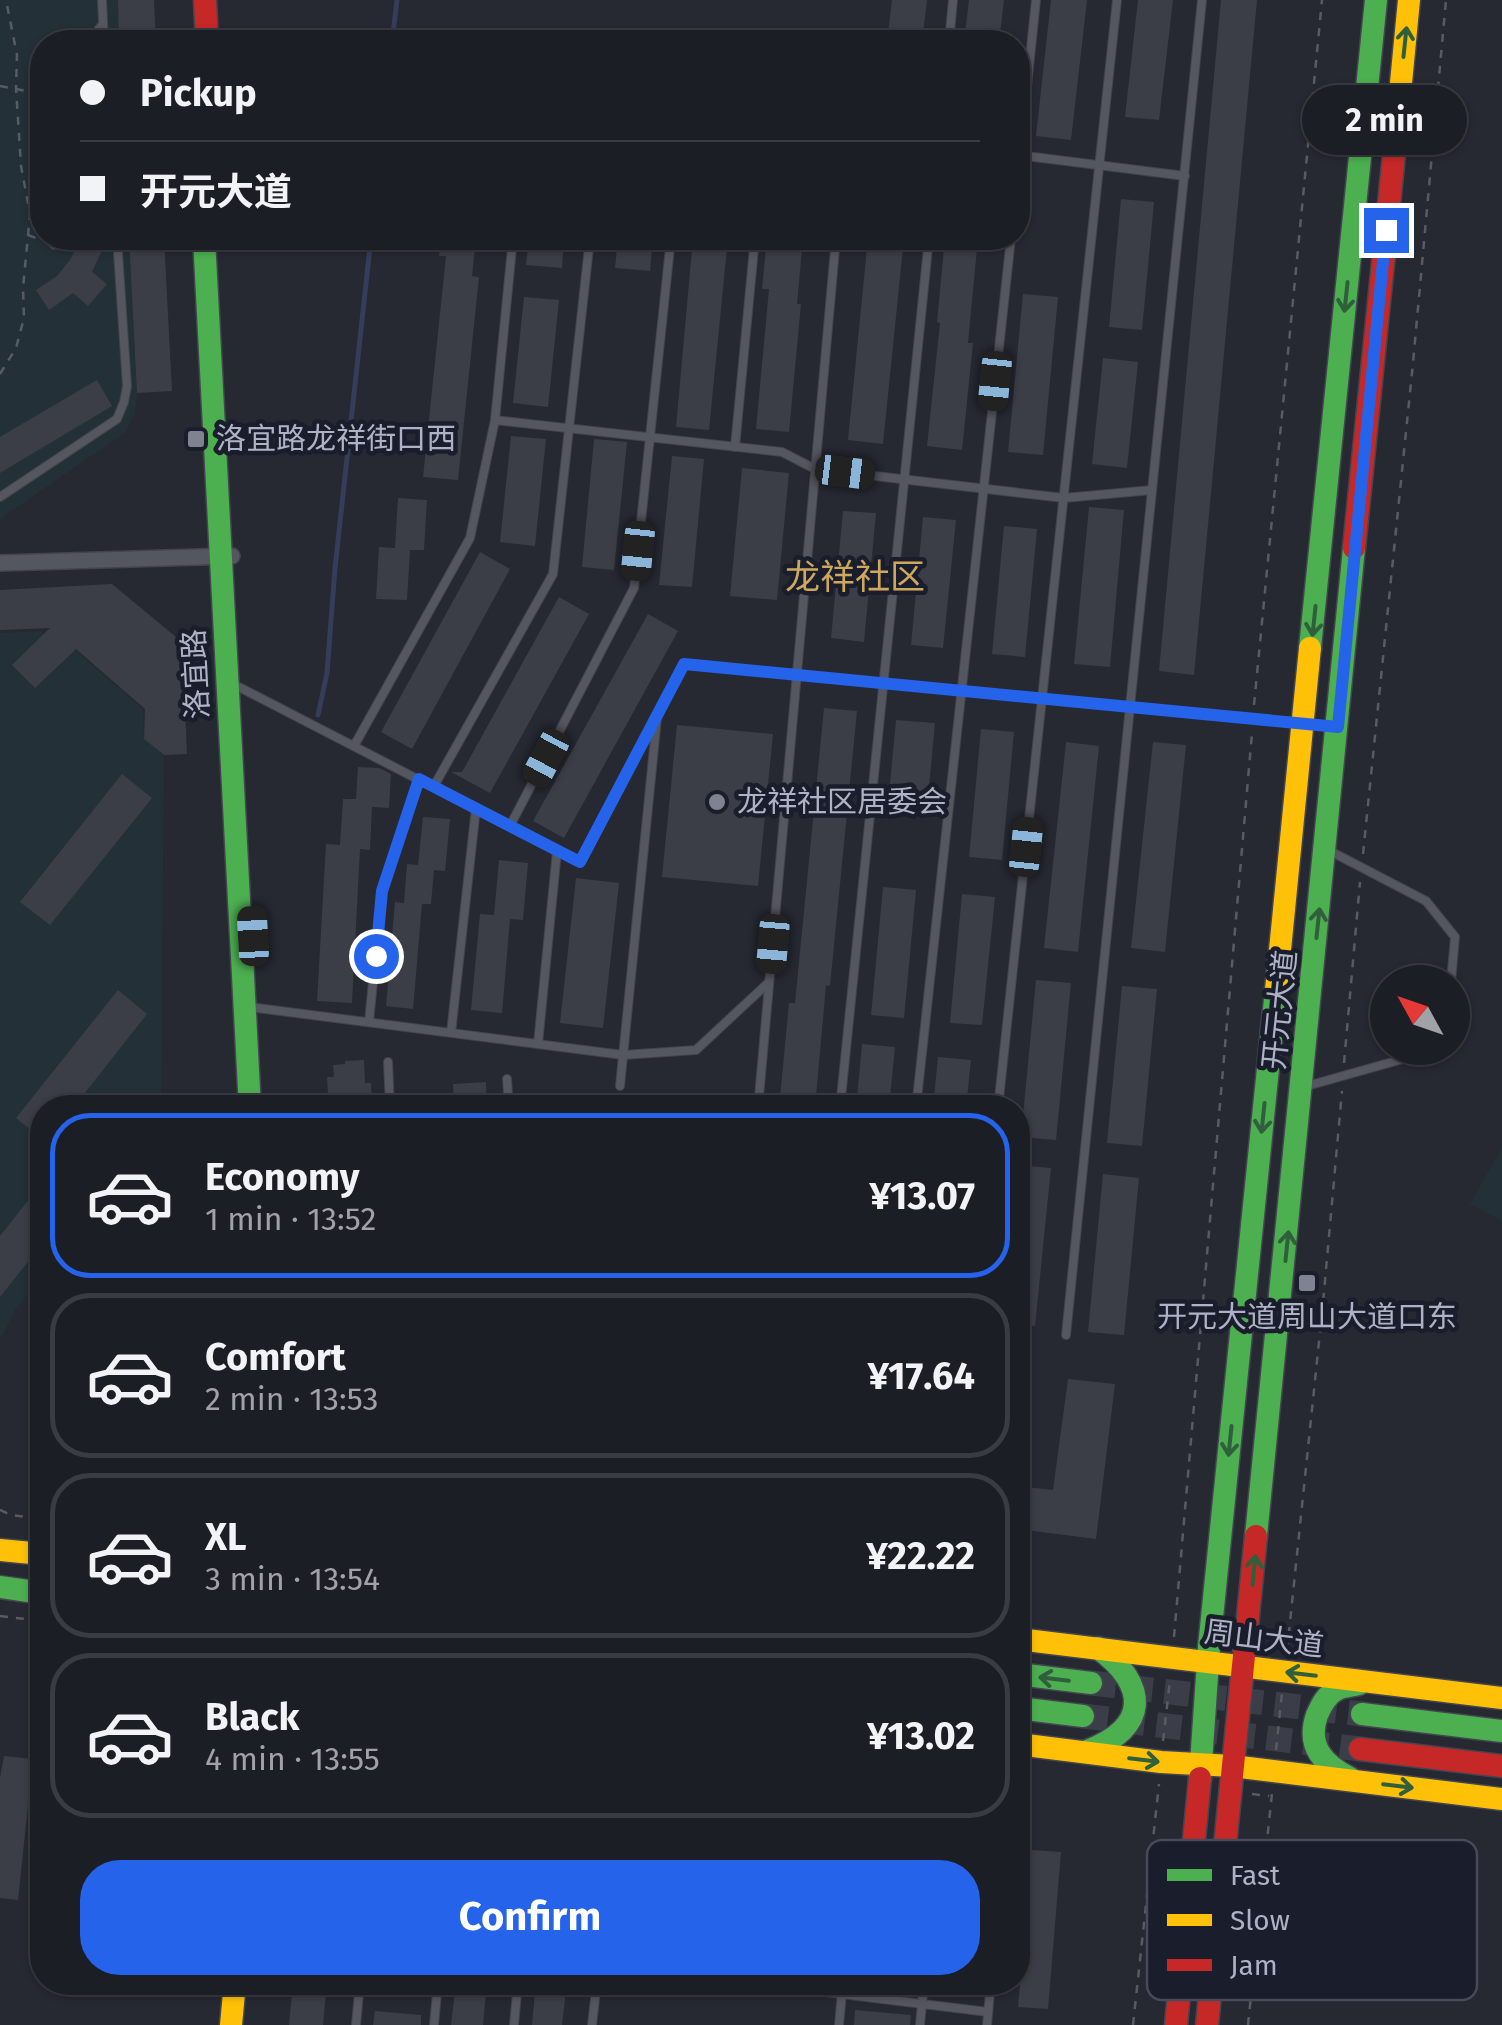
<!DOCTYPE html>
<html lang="en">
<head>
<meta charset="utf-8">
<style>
	:root { --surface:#1c1e26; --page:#25272e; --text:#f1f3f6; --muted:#a0a2a7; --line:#3a3c43; --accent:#2563eb }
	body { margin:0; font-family:"Fira Sans","Noto Sans SC",sans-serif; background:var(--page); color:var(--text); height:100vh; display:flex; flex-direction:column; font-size:38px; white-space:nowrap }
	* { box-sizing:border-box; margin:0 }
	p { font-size:32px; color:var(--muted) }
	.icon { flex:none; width:55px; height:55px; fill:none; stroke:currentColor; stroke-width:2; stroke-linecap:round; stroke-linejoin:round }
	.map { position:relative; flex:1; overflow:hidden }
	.details { position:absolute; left:30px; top:1095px; width:1000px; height:900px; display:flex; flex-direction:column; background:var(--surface); border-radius:40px; box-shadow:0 2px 8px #0004,0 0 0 2px var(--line) }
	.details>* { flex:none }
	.hud { position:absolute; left:30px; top:30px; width:1000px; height:220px; border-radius:40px; box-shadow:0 2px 8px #0004,0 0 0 2px var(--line); display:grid; align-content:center; height:220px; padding:0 50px; background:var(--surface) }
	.needle { width:65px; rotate:310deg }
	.fabs { position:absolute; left:1370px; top:965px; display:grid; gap:20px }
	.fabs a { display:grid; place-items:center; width:100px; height:100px; border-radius:50%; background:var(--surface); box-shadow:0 2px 8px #0004,0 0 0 2px var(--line); font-size:50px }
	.end { position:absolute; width:45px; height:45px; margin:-22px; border:12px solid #2563eb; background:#fff; box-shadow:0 0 0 5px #fff }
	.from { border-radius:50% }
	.bubble { position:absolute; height:70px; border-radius:35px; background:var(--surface); box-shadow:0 2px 8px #0004,0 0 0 2px var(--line); font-size:32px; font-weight:700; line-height:70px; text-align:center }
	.car { position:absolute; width:30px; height:60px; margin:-30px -15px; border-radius:12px; box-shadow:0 0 8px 2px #0007; background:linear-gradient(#222 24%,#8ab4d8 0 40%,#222 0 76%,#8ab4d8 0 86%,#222 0) }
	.hud b { display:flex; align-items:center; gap:35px; height:95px; font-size:38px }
	.hud b+b { border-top:2px solid var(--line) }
	.hud i { width:25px; height:25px; background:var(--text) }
	ul { padding:18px 0 0; list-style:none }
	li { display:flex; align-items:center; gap:30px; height:165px; margin:0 20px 15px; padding:0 30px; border:5px solid var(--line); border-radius:40px }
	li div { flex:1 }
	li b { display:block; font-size:38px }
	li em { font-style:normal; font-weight:700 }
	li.on { border-color:var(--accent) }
	li>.icon { width:90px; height:90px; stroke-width:1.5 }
	.cta { display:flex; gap:20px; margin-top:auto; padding:20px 50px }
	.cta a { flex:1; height:115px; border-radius:40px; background:var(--accent); color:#fff; font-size:40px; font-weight:700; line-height:115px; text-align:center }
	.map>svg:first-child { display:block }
</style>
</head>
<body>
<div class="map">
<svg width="1502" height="2025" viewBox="0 0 1502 2025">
	<rect width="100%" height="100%" fill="#262832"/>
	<g fill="#233037">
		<path d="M0 0H118L119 42H42V238H129L137 393 135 413 126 432 0 519Z"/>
		<path d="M39 631 76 651 143 709 144 739 164 756 161 1107 42 1108V1276L15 1310 3 1335H0V633Z"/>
		<path d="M1502 1147V1221L1470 1204Z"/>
	</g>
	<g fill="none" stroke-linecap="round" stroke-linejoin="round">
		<g stroke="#353d5b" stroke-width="5">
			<path d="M392 42 397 0"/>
			<path d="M318 715 327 673 335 568 371 238"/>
		</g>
	</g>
	<g fill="#3c3e47">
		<path d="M118 0H154L156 42H119Z"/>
		<path d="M892 0H927L922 42H887Z"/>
		<path d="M969 0H1004L999 42H964Z"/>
		<path d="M1051 0H1087L1071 140 1036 136Z"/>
		<path d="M1138 0H1173L1159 120 1125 117Z"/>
		<path d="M1221 0H1257L1194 675 1159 671Z"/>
		<path d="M1121 199 1154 202 1142 330 1109 327Z"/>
		<path d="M81 238H86L104 246 92 272 107 284 88 306 73 293 49 310 36 290 57 276 70 260Z"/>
		<path d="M129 238H164L172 391 137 393Z"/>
		<path d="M441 238H476L472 276 479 277 458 480 423 477 446 256H439Z"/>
		<path d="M529 238H564L562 268 526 265Z"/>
		<path d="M618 238H653L650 271 615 268Z"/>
		<path d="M693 238H728L709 430 676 427Z"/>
		<path d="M767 238H803L797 304H801L789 432 756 429 769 289H762Z"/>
		<path d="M868 238H904L883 444 848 440Z"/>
		<path d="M945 238H978L968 343H973L962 450 927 446 940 323 937 322Z"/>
		<path d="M1023 294 1058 297 1043 455 1008 452Z"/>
		<path d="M524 297 559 300 548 407 513 403Z"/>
		<path d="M1103 358 1138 362 1127 468 1092 464Z"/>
		<path d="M97 380 112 406 0 473V437Z"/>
		<path d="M511 436 546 439 535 546 500 542Z"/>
		<path d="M594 439 627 442 614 570 582 567Z"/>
		<path d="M672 456 704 459 692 587 659 585Z"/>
		<path d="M742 468 789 473 777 600 730 596Z"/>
		<path d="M398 498 427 500 424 550H410L407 600 376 599 379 547 395 548Z"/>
		<path d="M1089 507 1124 510 1110 667 1074 664Z"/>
		<path d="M843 511 876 513 864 642 831 638Z"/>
		<path d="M923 517 956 520 943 648 911 645Z"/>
		<path d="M1004 526 1037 529 1025 657 992 654Z"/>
		<path d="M480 552 510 569 412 749 381 732Z"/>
		<path d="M112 584 182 642 187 754 164 755 144 739 145 709 76 649 35 688 12 665 50 628 0 630V590Z"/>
		<path d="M559 597 589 614 490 793 451 772H462Z"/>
		<path d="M648 614 678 631 564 838 533 821Z"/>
		<path d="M824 708 857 711 830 986 826 985 815 1108H779L789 1003H795Z"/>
		<path d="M896 720 935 723 927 809 888 805Z"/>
		<path d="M677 725 773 734 758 886 662 877Z"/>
		<path d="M981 729 1014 732 1002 860 969 857Z"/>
		<path d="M1066 742 1099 746 1078 952 1044 948Z"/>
		<path d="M1153 742 1186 745 1165 952 1131 948Z"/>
		<path d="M358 767 379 768 391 774 389 808 372 807 370 850 360 849 352 1003 317 1001 326 844 340 845 343 799H356Z"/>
		<path d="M122 774 152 798 50 925 20 902Z"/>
		<path d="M423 817 450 819 445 871 434 870 431 904H422L413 1009 386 1006 395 902 404 903 407 864 418 865Z"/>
		<path d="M499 860 528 863 523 920 510 919 502 1013 471 1010 480 914 494 915Z"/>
		<path d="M576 878 619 883 603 1028 560 1023Z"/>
		<path d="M883 887 916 890 904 1018 871 1015Z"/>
		<path d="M962 894 995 897 982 1025 950 1023Z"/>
		<path d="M1036 980 1071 983 1056 1140 1021 1137Z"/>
		<path d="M1122 986 1157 989 1142 1146 1107 1143Z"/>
		<path d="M118 990 147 1014 73 1108H42V1139L16 1118Z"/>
		<path d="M862 1044 895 1047 889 1108H856Z"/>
		<path d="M938 1057 971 1060 966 1108H933Z"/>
		<path d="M364 1060 365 1083H371L372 1108H335L334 1094H328L327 1077H334L333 1065 345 1064V1061Z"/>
		<path d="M486 1082 487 1108H454L453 1084Z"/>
		<path d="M1018 1165 1051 1168 1035 1326 1018 1324Z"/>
		<path d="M1103 1174 1139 1178 1124 1335 1088 1332Z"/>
		<path d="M42 1183V1244L0 1297V1236Z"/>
		<path d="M1068 1379 1115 1384 1096 1539 1018 1529V1486L1053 1490Z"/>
		<path d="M4 1756 33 1759 18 1900 0 1898V1778Z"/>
		<path d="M1032 1850 1061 1852 1048 2009 1018 2007Z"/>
		<path d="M293 1982H327L323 2025H289Z"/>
		<path d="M456 1982H487L483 2025H451Z"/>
		<path d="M536 1982H567L562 2025H532Z"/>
		<path d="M855 2010 911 2015 910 2025H854Z"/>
		<path d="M375 2011 421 2015V2025H373Z"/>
	</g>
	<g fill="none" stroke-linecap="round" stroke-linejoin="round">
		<g stroke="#3b3d48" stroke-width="25" stroke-dasharray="25 12" stroke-linecap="butt">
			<path d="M1091 1683 1362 1714"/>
			<path d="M1083 1716 1360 1749"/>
		</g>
		<g stroke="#42434b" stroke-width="10">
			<g id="lane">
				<path d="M102 0 104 42"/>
				<path d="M88 42 103 24"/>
				<path d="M949 42 953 0"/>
				<path d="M1018 155 1185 176"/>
				<path d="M1018 173 1036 0"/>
				<path d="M513 238 495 420 782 452 815 469 1064 498 1152 490"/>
				<path d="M54 245 60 238"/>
				<path d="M735 447 755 238"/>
				<path d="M0 497 117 419 124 402 127 386 117 238"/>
				<path d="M239 687 580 863 684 664 1333 726"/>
				<path d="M354 746 470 538 495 420"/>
				<path d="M434 786 553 574 590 238"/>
				<path d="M510 826 634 588 671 238"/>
				<path d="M1330 851 1426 901 1455 937 1451 982"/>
				<path d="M257 1008 623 1055 696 1050 768 983"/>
				<path d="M369 1022 382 891 419 779"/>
				<path d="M451 1033 476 808"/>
				<path d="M538 1044 557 851"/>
				<path d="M388 1062 390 1108"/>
				<path d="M507 1079 509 1108"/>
				<path d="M620 1086 657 718"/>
				<path d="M1307 1086 1410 1057 1418 1048"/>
				<path d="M758 1108 836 238"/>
				<path d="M840 1108 929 238"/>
				<path d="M916 1108 1011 238"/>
				<path d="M998 1108 1117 0"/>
				<path d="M1066 1335 1202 0"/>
				<path d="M1018 1362 1024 1363 1018 1418"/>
				<path d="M744 1982 988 2012"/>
				<path d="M356 2025 360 1982"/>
				<path d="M434 2025 438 1982"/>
				<path d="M514 2025 518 1982"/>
				<path d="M592 2025 597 1982"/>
				<path d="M839 2025 843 1982"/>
				<path d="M920 2025 924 1982"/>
				<path d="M987 2025 991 1982"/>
			</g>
		</g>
		<g stroke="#42434b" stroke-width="18">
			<path id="street" d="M0 563 232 556"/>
		</g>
		<g stroke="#43454f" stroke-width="25">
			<g id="fast">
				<path d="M204 238 250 1108"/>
				<path d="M1310 648 1376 0"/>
				<path d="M1256 1536 1354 548"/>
				<path d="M0 1587 42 1593"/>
				<path d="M1018 1674 1091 1683"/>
				<path d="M1018 1708 1083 1716"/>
				<path d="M1362 1714 1502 1731"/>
				<path d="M1087 1751C1149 1728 1149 1685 1098 1648"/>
				<path d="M1200 1778 1209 1647 1276 990"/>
				<path d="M1350 1778C1324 1765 1306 1746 1317 1715 1321 1706 1326 1695 1336 1690 1342 1686 1352 1686 1359 1684"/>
			</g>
		</g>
		<g stroke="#43454f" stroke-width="25">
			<g id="slow">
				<path d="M1395 145 1409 0"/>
				<path d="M1276 990 1310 648"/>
				<path d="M0 1550 42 1554"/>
				<path d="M1018 1639 1502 1698"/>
				<path d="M1018 1744 1161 1762 1232 1766 1502 1799"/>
				<path d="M231 2025 235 1982"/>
			</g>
		</g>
		<g stroke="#43454f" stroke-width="25">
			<g id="jam">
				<path d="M205 0 207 42"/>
				<path d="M1354 548 1395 145"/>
				<path d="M1360 1749 1502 1766"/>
				<path d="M1176 2025 1200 1778"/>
				<path d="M1207 2025 1256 1536"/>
			</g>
		</g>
		<g stroke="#595b63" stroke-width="2.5" stroke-dasharray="8 8" stroke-linecap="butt">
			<path d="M0 86 42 94"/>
			<path d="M28 235 44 241"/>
			<path d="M0 374 16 348 24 318 23 288 30 214 21 166 16 88 17 55 6 0"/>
			<path d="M1254 705 1322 0"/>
			<path d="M1363 854 1413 363 1446 0"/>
			<path d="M1344 1063 1360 882"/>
			<path d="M0 1510 11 1515 42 1519"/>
			<path d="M0 1616 42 1621"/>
			<path d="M1174 1637 1252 733"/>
			<path d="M1287 1651 1323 1303 1342 1091"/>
			<path d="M1163 1741 1170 1680"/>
			<path d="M1276 1750 1282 1693"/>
			<path d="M1252 1794 1269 1796"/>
			<path d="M1133 2025 1159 1784"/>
			<path d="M1248 2025 1272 1793"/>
		</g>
		<use href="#lane" stroke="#555760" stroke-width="8"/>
		<use href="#street" stroke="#555760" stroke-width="15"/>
		<use href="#fast" stroke="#4caf50" stroke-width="22"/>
		<use href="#slow" stroke="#ffc107" stroke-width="22"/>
		<use href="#jam" stroke="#c62828" stroke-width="22"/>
	</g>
	<defs><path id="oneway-shaft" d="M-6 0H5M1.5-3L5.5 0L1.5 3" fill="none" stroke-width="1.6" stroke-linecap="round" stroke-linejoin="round" transform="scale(2.5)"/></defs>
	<g stroke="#305f3c">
		<use href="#oneway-shaft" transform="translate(1405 42) rotate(-84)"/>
		<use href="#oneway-shaft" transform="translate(1346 297) rotate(96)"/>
		<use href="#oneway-shaft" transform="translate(1314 621) rotate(96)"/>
		<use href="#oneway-shaft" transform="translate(1318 923) rotate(-84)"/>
		<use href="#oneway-shaft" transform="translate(1263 1118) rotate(96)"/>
		<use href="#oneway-shaft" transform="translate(1287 1246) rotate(-84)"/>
		<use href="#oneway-shaft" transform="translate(1230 1441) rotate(96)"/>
		<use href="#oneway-shaft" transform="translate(1254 1570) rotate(-84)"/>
		<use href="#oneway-shaft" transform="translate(1301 1674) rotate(-173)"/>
		<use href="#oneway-shaft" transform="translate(1054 1679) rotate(-173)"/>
		<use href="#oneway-shaft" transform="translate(1144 1760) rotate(7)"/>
		<use href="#oneway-shaft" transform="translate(1398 1786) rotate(7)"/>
	</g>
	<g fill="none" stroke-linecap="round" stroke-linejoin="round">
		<path stroke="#2563eb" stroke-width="12" d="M376 956 382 891 419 779 580 862 684 664 1338 727 1386 230"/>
	</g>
	<g fill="#7f8291" stroke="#1a1d2c" stroke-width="4">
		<rect x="186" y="429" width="20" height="20" rx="5"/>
		<circle cx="717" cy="802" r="10"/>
		<rect x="1297" y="1273" width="20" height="20" rx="5"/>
	</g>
	<g text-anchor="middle" stroke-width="9" stroke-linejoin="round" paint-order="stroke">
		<g font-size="30" fill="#afb2c4" stroke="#1a1d2c" text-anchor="start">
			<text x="216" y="449">洛宜路龙祥街口西</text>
			<text x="737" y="812">龙祥社区居委会</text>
			<text x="1307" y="1327" text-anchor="middle">开元大道周山大道口东</text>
		</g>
		<g font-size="30" fill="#afb2c4" stroke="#1a1d2c">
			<text transform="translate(196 674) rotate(-93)" y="10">洛宜路</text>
			<text transform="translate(1280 1010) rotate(-84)" y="10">开元大道</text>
			<text transform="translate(1264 1639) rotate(7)" y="10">周山大道</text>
		</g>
		<g font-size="35" fill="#cea85f" stroke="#1a1d2c">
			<text x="855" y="589">龙祥社区</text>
		</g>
	</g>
	<rect x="1147" y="1840" width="330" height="160" rx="15" fill="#1a1d2c" stroke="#474a5a" stroke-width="2.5"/>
	<rect x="1167" y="1869" width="45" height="12" fill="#4caf50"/>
	<rect x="1167" y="1914" width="45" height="12" fill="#ffc107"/>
	<rect x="1167" y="1959" width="45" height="12" fill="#c62828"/>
	<g font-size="28" fill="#afb2c4">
		<text x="1230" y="1885">Fast</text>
		<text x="1230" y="1930">Slow</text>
		<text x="1230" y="1975">Jam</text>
	</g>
</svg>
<div class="fabs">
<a><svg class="needle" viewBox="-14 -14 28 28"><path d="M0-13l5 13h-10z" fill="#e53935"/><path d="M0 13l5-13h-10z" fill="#a0a2a7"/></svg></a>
</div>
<i class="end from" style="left:376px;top:956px"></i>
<i class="end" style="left:1386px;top:230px"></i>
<div class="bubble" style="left:1302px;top:85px;width:165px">2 min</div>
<i class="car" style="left:995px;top:381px;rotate:186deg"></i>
<i class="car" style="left:845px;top:472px;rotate:97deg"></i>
<i class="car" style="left:638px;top:551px;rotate:186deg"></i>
<i class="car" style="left:546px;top:758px;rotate:208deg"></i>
<i class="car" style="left:1026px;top:847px;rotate:6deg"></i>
<i class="car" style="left:253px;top:936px;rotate:357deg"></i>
<i class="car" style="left:773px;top:944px;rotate:185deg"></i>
<div class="hud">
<b><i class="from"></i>Pickup</b>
<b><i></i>开元大道</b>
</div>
<section class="details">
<ul>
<li class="on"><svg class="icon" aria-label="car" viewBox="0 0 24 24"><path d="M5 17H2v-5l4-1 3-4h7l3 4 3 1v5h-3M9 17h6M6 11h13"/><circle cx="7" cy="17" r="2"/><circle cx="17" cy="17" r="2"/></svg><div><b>Economy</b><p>1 min · 13:52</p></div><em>¥13.07</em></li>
<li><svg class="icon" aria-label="car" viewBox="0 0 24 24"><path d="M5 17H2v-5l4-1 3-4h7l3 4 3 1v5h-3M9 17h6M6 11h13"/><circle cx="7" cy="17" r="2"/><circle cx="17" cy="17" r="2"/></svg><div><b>Comfort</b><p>2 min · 13:53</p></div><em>¥17.64</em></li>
<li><svg class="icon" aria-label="car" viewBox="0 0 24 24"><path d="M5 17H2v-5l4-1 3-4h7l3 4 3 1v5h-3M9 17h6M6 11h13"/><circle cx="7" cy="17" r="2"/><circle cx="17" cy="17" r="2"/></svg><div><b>XL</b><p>3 min · 13:54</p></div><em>¥22.22</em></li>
<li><svg class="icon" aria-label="car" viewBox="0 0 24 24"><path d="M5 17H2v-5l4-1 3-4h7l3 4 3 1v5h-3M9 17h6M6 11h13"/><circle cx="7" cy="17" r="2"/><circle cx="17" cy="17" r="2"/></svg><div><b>Black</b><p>4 min · 13:55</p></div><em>¥13.02</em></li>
</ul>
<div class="cta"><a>Confirm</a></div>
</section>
</div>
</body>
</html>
